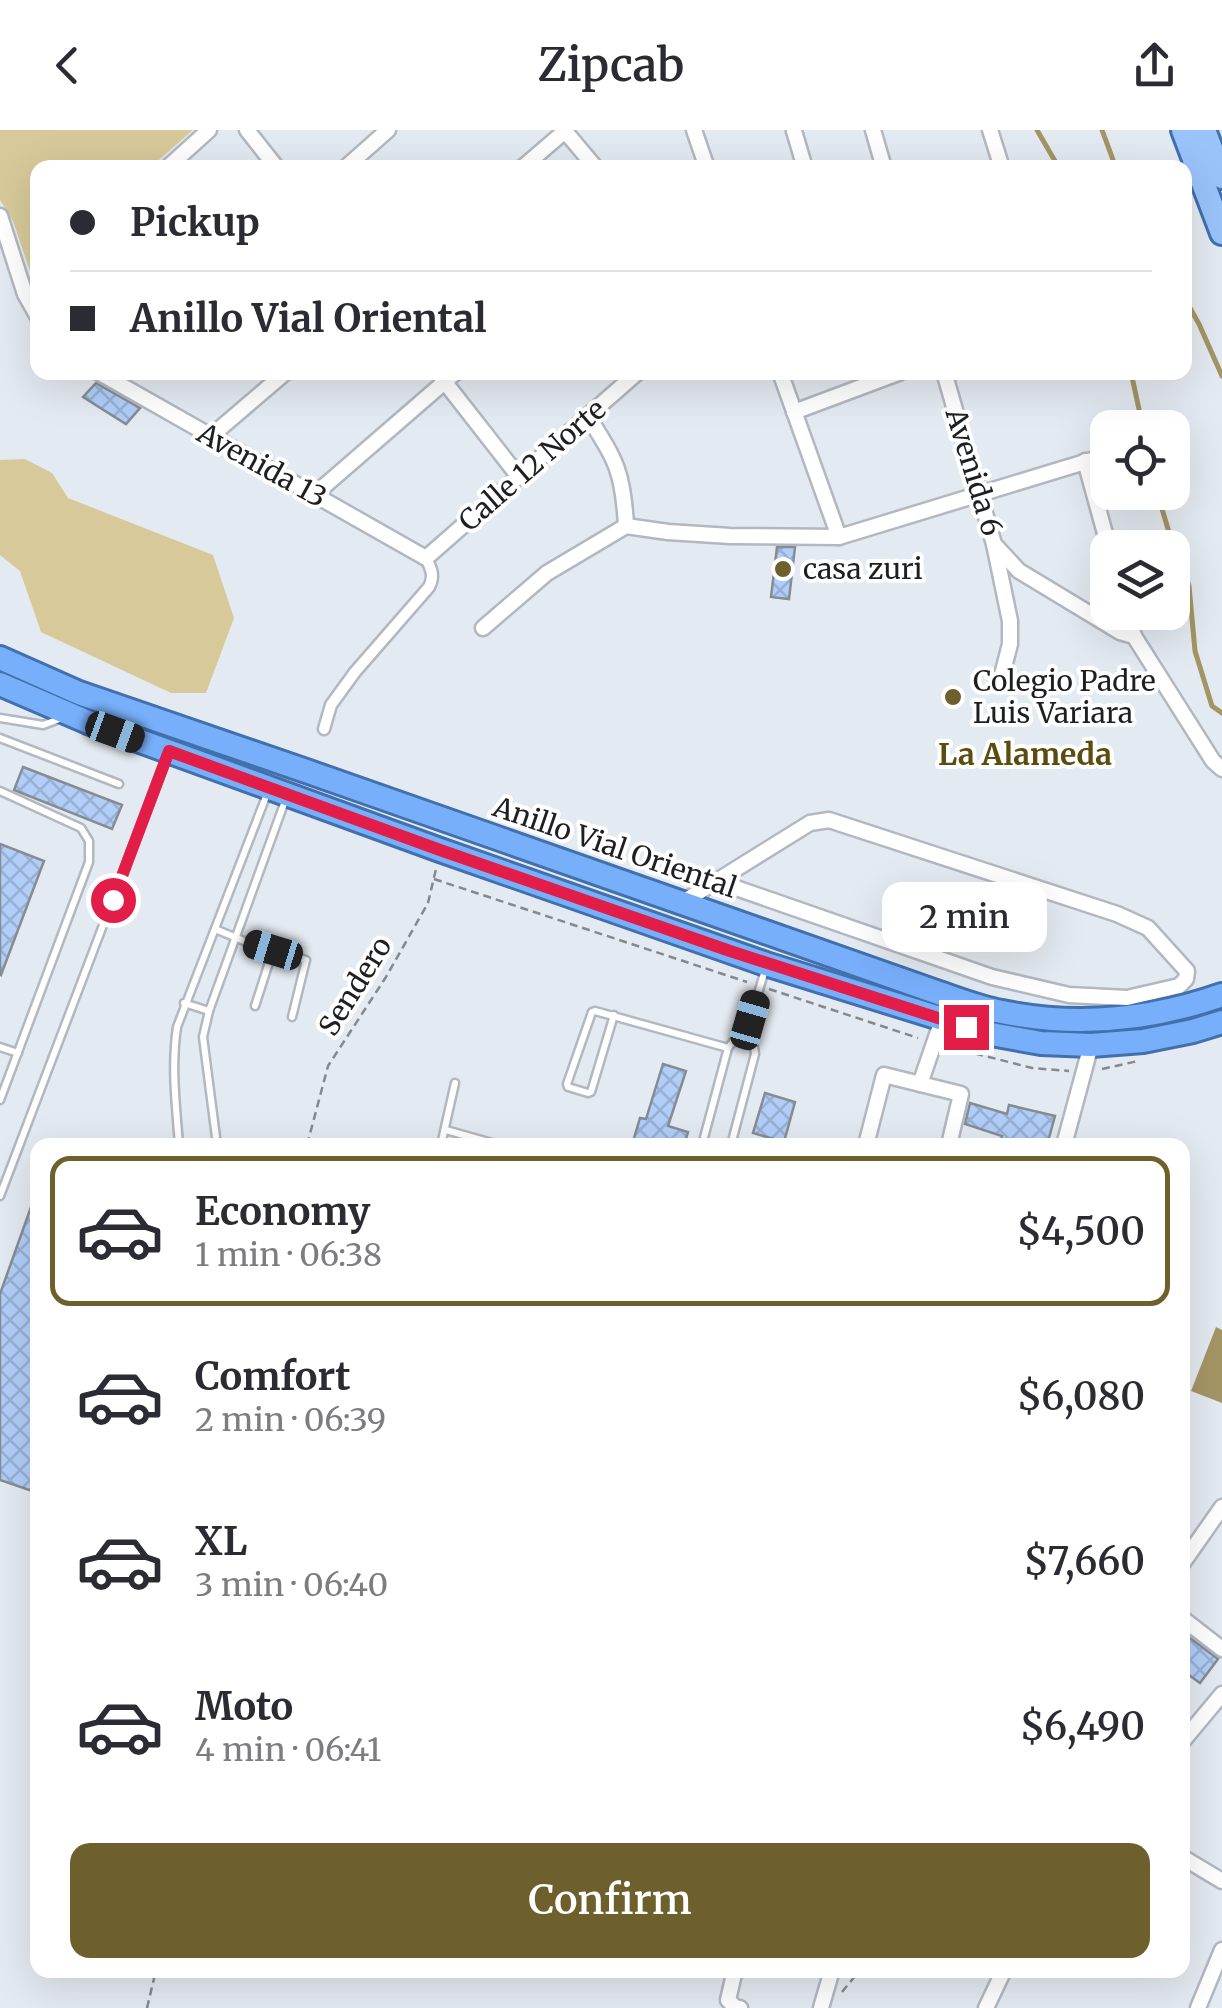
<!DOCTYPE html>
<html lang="en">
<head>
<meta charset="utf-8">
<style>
	:root { --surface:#fff; --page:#f7f7f7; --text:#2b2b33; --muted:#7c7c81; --line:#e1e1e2; --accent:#6e602d }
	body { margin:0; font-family:Merriweather,serif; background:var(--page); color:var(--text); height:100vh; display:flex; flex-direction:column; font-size:38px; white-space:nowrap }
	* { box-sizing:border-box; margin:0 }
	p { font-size:32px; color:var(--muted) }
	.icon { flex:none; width:55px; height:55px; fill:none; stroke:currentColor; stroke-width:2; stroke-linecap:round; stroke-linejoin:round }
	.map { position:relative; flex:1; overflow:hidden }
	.panel { position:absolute; left:30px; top:1008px; width:1160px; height:840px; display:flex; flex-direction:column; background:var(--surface); border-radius:20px; box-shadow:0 10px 40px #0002 }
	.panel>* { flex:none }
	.top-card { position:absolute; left:30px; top:30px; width:1162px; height:220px; border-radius:20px; box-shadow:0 10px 40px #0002; display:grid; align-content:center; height:220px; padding:0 40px; background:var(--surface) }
	.controls { position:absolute; left:1090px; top:280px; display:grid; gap:20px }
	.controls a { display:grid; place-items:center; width:100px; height:100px; border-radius:20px; background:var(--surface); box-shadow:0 10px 40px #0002; font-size:50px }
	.end { position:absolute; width:45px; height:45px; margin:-22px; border:12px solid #e11d48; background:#fff; box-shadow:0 0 0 5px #fff }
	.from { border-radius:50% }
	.bubble { position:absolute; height:70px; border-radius:20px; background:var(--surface); box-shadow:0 10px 40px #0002; font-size:32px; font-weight:600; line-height:70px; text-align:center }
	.car { position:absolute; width:30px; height:60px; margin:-30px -15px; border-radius:12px; box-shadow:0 0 8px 2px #0007; background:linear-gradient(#222 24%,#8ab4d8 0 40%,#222 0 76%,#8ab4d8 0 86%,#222 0) }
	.top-card b { display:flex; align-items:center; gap:35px; height:95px; font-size:38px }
	.top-card b+b { border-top:2px solid var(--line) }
	.top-card i { width:25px; height:25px; background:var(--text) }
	ul { padding:18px 0 0; list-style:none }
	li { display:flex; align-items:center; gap:30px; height:150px; margin:0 20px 15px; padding:0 20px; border:5px solid transparent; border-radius:20px }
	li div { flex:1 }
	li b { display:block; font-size:38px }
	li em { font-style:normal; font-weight:600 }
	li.selected { border-color:var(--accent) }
	li>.icon { width:90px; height:90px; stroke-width:1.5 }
	.button { display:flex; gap:20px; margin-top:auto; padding:20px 40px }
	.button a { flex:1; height:115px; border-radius:20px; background:var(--accent); color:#fff; font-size:40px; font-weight:600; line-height:115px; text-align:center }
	header { display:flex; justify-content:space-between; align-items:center; height:130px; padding:0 40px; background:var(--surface); font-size:45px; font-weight:600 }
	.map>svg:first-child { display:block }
</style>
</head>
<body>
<header><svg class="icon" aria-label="back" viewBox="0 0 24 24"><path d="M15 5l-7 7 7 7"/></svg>Zipcab<svg class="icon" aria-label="share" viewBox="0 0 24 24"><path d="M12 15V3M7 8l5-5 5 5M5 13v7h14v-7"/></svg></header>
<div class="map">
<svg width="1222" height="1878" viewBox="0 0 1222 1878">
	<defs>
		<pattern id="building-cross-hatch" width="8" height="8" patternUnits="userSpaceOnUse" patternTransform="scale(2.5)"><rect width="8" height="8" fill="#b0cef8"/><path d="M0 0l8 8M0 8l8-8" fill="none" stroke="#97b0d4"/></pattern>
	</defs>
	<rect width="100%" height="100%" fill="#e4eaf1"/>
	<g fill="#d7c999">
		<path d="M0 0H193L151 37 38 38 37 139 31 144 13 91 0 70Z"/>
		<path d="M25 329 52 343 68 368 213 425 234 488 206 563H171L41 502 20 441 0 425V330Z"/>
	</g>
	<path fill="#a49565" d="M1216 1197 1222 1200V1273L1191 1261Z"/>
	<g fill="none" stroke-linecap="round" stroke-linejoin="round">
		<g stroke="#a49565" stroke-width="5">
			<path d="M1037 0 1059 38"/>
			<path d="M1102 0 1116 38"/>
			<path d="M1185 169 1199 194 1222 246"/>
			<path d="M1131 242 1143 298"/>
			<path d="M1157 362 1171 409 1189 456 1195 521 1212 576 1222 583"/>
		</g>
	</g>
	<g fill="url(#building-cross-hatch)" stroke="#878c93" stroke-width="2.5">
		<path d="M96 253 140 278 126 294 83 267Z"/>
		<path d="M777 417H795L789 469 771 467Z"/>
		<path d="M23 637 122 675 112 699 14 660Z"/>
		<path d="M0 714 44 731 1 845 0 844Z"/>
		<path d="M663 934 686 941 668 996 688 1002 684 1015H632L640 988 646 989Z"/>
		<path d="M765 963 795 972 784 1012 753 1003Z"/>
		<path d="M970 973 1007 984 1009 975 1055 986 1047 1015H1000L1002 1006 965 994Z"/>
		<path d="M36 1063 38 1064V1363L0 1350V1164Z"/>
		<path d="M1182 1502 1218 1529 1200 1553 1182 1540Z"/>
	</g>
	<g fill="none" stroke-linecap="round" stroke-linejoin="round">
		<g stroke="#b3b8c0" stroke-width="11">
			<g id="service">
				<path d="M0 588 43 595 62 588"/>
				<path d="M0 608 119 654"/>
				<path d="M0 661 81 698 89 711V732L0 970"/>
				<path d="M215 799 244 811 306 830 292 887"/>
				<path d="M184 873 209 881"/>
				<path d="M255 876 273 820"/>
				<path d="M614 885 591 962 588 963 568 957 567 954 592 882 595 881 728 918"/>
				<path d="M0 917 18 923"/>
				<path d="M446 1000 499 1015"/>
				<path d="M179 1015C176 975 171 937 177 897L267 664"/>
				<path d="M217 1015 203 907 209 881 285 671"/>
				<path d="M441 1015 455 953"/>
				<path d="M702 1015 728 918 750 890 765 840"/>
				<path d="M731 1015 755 924 750 890"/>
				<path d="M0 1066 167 627"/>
			</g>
		</g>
		<g stroke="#b3b8c0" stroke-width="15">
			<path id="pedestrian" d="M324 599 331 575 355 542 429 457C435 445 431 439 426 428"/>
		</g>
		<g stroke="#b3b8c0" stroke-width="19">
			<g id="minor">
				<path d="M247 0 277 38"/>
				<path d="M564 0 596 38"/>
				<path d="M694 0 707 38"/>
				<path d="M873 0 884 38"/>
				<path d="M990 0 1002 38"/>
				<path d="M794 1 805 38"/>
				<path d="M167 38 209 0"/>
				<path d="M345 38 388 0"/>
				<path d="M522 38 565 1"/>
				<path d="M0 86 25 164 38 187"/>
				<path d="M98 242 426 428 638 242"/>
				<path d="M437 242 519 347"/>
				<path d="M780 242 839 407"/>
				<path d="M944 242 994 414 1010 491V514L1002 545"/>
				<path d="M794 282 901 242"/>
				<path d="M588 286C616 331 623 341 626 396"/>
				<path d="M210 307 286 242"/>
				<path d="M1085 331 1109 418"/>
				<path d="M314 365 456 242"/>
				<path d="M994 414 1019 441 1120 502 1134 506"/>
				<path d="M1127 482 1134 506 1213 631 1222 639"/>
				<path d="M483 498 547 443 626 396 668 402 730 406 839 407 1108 325"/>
				<path d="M683 772 810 693 829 690 1117 784 1148 798 1187 841 1186 849 1179 856 1127 868 1069 865 992 847 716 751"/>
				<path d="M920 954 942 890"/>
				<path d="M866 1015 884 945 961 964 949 1015"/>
				<path d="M1064 1015 1091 915"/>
				<path d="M1182 1434 1222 1377"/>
				<path d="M1182 1488 1222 1519"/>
				<path d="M1182 1612 1222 1564"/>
				<path d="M1182 1727 1222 1751"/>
				<path d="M735 1840 728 1870 735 1877 740 1878"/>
				<path d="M821 1878 832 1840"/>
				<path d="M986 1878 1004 1840"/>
				<path d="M1198 1878 1222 1820"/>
			</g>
		</g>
		<g stroke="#4270ad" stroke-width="28">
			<g id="primary">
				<path d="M1183 0 1222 103"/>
				<path d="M1204 0 1222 47"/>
			</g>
		</g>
		<g stroke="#4270ad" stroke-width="28">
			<g id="trunk">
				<path d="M0 528 79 563 309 642 936 862C957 869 979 878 1002 882 1076 897 1151 890 1222 865"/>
				<path d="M0 554 88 592 440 720 766 834 991 904 1041 913 1091 915 1143 911 1193 901 1222 892"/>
			</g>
		</g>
		<g stroke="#85898e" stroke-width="2.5" stroke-dasharray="8 5" stroke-linecap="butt">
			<path d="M434 749 747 852"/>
			<path d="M769 859 918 908"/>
			<path d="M950 917 1032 938 1069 941"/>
			<path d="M1102 939 1138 931"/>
			<path d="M307 1015 328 936 386 847 428 773 436 739"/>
			<path d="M842 1862 860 1840"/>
			<path d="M147 1878 156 1840"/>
		</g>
		<use href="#service" stroke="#fff" stroke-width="6"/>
		<use href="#pedestrian" stroke="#fff" stroke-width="10"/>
		<use href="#minor" stroke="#fff" stroke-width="14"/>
		<use href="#primary" stroke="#9ac3fb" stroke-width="22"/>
		<use href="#trunk" stroke="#78affa" stroke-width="22"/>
	</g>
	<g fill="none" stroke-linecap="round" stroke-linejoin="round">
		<path stroke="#e11d48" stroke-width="12" d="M113 770 169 621 440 720 730 821 966 897"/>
	</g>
	<g fill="#6e602d" stroke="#fff" stroke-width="4">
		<circle cx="783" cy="439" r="10"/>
		<circle cx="953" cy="567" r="10"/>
	</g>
	<g text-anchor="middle" stroke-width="8" stroke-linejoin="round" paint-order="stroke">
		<g font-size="28" fill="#1d1f21" stroke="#fff">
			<text transform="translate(262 335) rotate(29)" y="10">Avenida 13</text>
			<text transform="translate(532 335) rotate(-41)" y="10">Calle 12 Norte</text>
			<text transform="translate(974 342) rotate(73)" y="10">Avenida 6</text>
			<text transform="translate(615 717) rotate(19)" y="10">Anillo Vial Oriental</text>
			<text transform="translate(355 856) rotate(-58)" y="10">Sendero</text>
		</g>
		<g font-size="28" fill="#1d1f21" stroke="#fff" text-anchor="start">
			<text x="803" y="449">casa zuri</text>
			<text x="973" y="561">Colegio Padre<tspan x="973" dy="32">Luis Variara</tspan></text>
		</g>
		<g font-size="30" font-weight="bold" fill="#5c4c0d" stroke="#fff">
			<text x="1025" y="635">La Alameda</text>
		</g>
	</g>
</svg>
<div class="controls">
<a><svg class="icon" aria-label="locate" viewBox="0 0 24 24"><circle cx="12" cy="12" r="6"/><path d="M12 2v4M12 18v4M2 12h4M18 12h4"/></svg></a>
<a><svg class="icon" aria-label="layers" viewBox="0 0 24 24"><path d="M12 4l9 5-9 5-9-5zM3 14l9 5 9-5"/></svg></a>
</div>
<i class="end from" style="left:113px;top:770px"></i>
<i class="end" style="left:966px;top:897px"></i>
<div class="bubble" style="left:882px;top:752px;width:165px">2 min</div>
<i class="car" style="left:115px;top:602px;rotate:110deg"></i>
<i class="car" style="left:273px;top:820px;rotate:287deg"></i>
<i class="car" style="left:750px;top:890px;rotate:16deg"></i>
<div class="top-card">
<b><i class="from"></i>Pickup</b>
<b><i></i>Anillo Vial Oriental</b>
</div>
<section class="panel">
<ul>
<li class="selected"><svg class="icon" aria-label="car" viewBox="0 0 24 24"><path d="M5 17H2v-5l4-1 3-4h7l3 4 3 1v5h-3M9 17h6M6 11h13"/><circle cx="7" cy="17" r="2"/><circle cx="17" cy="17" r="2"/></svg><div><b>Economy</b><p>1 min · 06:38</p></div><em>$4,500</em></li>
<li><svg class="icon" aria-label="car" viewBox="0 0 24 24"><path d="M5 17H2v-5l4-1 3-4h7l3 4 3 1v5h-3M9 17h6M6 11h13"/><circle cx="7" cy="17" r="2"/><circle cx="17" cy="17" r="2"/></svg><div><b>Comfort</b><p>2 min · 06:39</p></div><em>$6,080</em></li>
<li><svg class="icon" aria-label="car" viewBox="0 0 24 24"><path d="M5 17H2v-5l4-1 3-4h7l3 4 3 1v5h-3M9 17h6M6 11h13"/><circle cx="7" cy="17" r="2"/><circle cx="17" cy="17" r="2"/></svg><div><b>XL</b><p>3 min · 06:40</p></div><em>$7,660</em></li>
<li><svg class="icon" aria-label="car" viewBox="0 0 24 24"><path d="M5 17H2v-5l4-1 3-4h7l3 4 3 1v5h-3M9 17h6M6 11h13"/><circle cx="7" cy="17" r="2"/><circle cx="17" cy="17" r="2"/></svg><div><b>Moto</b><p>4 min · 06:41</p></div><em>$6,490</em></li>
</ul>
<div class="button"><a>Confirm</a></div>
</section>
</div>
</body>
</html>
